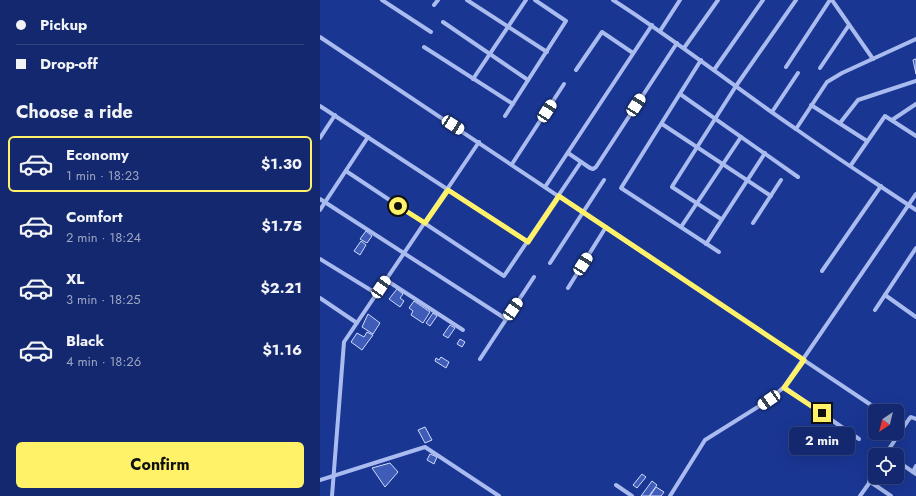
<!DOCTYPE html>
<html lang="en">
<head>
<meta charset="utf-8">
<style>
	:root { --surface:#13286e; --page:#1c3073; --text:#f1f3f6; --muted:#9da6c2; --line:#324481; --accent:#fff168 }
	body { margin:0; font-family:Jost,sans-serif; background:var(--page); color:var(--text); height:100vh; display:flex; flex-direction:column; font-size:15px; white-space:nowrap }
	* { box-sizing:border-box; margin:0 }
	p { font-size:13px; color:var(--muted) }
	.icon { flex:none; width:22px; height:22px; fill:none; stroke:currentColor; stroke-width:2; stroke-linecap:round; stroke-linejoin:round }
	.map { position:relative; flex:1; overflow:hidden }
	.sheet { display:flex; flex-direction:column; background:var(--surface); width:320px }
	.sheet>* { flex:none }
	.guide { display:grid; align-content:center; height:88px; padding:0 16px; background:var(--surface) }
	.needle { width:26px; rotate:215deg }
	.buttons { position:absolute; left:548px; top:404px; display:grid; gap:8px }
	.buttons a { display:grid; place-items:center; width:36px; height:36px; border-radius:6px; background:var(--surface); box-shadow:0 4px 16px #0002,0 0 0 1px var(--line); font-size:20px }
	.end { position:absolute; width:18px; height:18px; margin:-9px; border:5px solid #fff168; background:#111; box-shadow:0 0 0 2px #111 }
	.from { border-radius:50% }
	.bubble { position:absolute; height:28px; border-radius:6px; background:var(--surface); box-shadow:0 4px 16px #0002,0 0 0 1px var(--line); font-size:13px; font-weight:700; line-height:28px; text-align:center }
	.car { position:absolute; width:12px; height:24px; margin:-12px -6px; border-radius:5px; box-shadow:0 0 3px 1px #0007; background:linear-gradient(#fff 24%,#345 0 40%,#fff 0 76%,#345 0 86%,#fff 0) }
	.guide b { display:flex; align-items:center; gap:14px; height:38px; font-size:15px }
	.guide b+b { border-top:1px solid var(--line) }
	.guide i { width:10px; height:10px; background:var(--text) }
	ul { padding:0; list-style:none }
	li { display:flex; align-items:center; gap:12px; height:56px; margin:0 8px 6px; padding:0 8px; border:2px solid transparent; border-radius:6px }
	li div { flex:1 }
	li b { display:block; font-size:15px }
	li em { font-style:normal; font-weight:700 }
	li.current { border-color:var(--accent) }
	li>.icon { width:36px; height:36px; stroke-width:1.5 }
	h2 { padding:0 16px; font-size:18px; line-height:48px }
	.action { display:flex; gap:8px; margin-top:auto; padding:8px 16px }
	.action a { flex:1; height:46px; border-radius:6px; background:var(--accent); color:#111; font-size:16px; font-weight:700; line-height:46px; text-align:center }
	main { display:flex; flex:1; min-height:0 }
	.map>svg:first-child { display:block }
</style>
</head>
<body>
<main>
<section class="sheet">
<div class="guide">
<b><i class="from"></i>Pickup</b>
<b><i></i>Drop-off</b>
</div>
<h2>Choose a ride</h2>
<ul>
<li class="current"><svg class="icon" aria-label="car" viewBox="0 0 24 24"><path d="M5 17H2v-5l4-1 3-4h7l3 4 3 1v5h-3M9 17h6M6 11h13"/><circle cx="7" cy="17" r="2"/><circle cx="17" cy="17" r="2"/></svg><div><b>Economy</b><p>1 min · 18:23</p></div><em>$1.30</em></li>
<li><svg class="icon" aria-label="car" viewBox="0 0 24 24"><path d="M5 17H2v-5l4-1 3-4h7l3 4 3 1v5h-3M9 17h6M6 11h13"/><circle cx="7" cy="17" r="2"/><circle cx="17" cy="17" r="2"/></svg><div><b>Comfort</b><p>2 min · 18:24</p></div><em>$1.75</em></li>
<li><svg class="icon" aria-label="car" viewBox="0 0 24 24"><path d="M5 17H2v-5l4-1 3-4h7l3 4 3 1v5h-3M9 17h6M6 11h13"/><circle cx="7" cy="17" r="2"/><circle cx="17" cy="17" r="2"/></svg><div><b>XL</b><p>3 min · 18:25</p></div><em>$2.21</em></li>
<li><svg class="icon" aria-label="car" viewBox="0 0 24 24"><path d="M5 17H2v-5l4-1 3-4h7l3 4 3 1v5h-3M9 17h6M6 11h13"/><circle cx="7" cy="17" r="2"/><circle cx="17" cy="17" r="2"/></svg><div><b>Black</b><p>4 min · 18:26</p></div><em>$1.16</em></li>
</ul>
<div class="action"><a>Confirm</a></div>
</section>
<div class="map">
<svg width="596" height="496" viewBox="0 0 596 496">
	<rect width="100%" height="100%" fill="#193692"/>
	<g fill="#3e5cb8" stroke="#d0dbfb">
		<path d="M595 59H596V74L593 60Z"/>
		<path d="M46 231 52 236 47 243 40 239Z"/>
		<path d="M41 241 46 245 40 255 34 251Z"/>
		<path d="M77 289 83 294 80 298 84 301 80 307 69 299Z"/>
		<path d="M94 301 110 312 103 323 91 315 93 311 89 308Z"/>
		<path d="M113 313 117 316 110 326 106 323Z"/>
		<path d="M48 314 60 323 53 334 42 327Z"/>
		<path d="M130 325 135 328 128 338 123 335Z"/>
		<path d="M47 332 53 335 42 350 31 342 37 333 44 337Z"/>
		<path d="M140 339 145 342 142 347 137 344Z"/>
		<path d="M121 357 129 362 126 368 115 361 116 358 119 360Z"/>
		<path d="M105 427 112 440 105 443 98 430Z"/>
		<path d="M110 454 117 457 114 464 107 460Z"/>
		<path d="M70 463 78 472 65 487 52 468Z"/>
		<path d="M322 474 326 477 317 488 313 485Z"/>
		<path d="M332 481 337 485 329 496H321Z"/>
		<path d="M336 487 344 492 341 496H330Z"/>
	</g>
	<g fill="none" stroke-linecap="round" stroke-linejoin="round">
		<g stroke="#a9bbef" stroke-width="4">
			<path d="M62 0 111 32"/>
			<path d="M147 0 227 52"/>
			<path d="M293 0C356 40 414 87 476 129 515 157 556 183 596 210"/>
			<path d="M512 0 553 59"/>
			<path d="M114 5 118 0"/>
			<path d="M123 22 208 80"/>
			<path d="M340 31 360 0"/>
			<path d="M0 37 557 409"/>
			<path d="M104 47 193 104"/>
			<path d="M364 48 398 0"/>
			<path d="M381 60 301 188 399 252"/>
			<path d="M466 67 510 0"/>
			<path d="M500 68 529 25"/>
			<path d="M256 70 282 32 313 53"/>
			<path d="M394 70 443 0"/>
			<path d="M153 79 206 0"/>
			<path d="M360 94 478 177"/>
			<path d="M491 105 547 141"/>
			<path d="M0 106 208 242"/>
			<path d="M452 112 478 73"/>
			<path d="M185 116 246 21 215 0"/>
			<path d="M572 120 596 104"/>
			<path d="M520 123 538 100 596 81"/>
			<path d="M342 124 451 196"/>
			<path d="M476 129 507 82 522 73 596 39"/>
			<path d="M0 138 15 115"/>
			<path d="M248 153 270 168 273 169 276 167 357 43"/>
			<path d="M192 164 244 84"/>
			<path d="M531 165 565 116 596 136"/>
			<path d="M26 171 184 276 261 162"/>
			<path d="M225 187 332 25"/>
			<path d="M0 199 186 319"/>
			<path d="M0 210 48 137"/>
			<path d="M401 219 352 187 353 185 416 86 476 0"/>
			<path d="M433 223 461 180"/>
			<path d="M361 227 421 137"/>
			<path d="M386 244 445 153"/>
			<path d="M0 259 57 294"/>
			<path d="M230 263 284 180"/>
			<path d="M502 271 561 186"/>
			<path d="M66 280 143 330"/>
			<path d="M248 288 286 227"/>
			<path d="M565 295 596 317"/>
			<path d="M0 298 37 323"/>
			<path d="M555 310 596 248"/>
			<path d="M160 359 214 277"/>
			<path d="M464 387 539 439"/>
			<path d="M565 455 589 419 591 417 596 419"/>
			<path d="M577 461 596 474"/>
			<path d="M555 470 549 481 571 496"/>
			<path d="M593 472 596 466"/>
			<path d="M0 480 105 447 179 496"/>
			<path d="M296 485 312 496"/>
			<path d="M12 496 24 342 159 142"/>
			<path d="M350 496 385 440 449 400 464 387 596 194"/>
			<path d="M540 496 550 482"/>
		</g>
	</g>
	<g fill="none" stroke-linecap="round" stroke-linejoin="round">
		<path stroke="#fff168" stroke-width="5" d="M78 206 105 223 128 190 208 242 239 196 484 360 464 388 502 413"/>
	</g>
</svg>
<div class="buttons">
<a><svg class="needle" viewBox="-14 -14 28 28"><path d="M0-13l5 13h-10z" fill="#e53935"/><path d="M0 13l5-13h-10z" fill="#9da6c2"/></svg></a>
<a><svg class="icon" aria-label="locate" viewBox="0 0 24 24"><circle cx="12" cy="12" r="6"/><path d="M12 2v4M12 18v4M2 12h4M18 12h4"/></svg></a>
</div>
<i class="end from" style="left:78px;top:206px"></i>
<i class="end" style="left:502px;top:413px"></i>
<div class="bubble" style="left:469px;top:427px;width:66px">2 min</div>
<i class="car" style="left:316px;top:105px;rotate:33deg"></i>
<i class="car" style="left:227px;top:111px;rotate:33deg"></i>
<i class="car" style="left:133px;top:125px;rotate:123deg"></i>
<i class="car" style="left:263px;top:264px;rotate:33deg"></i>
<i class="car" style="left:61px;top:287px;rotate:34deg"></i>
<i class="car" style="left:193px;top:309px;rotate:34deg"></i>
<i class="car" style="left:449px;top:400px;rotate:236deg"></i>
</div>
</main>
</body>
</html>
